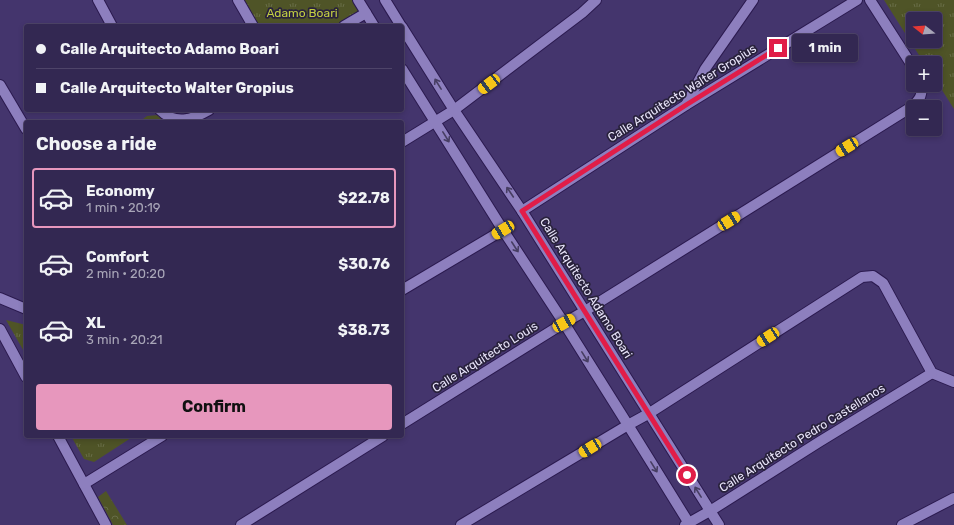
<!DOCTYPE html>
<html lang="en">
<head>
<meta charset="utf-8">
<style>
	:root { --surface:#332852; --page:#3e345c; --text:#f1f3f6; --muted:#a9a6b8; --line:#4e4469; --accent:#e797bd }
	body { margin:0; font-family:Rubik,sans-serif; background:var(--page); color:var(--text); height:100vh; display:flex; flex-direction:column; font-size:15px; white-space:nowrap }
	* { box-sizing:border-box; margin:0 }
	p { font-size:13px; color:var(--muted) }
	.icon { flex:none; width:22px; height:22px; fill:none; stroke:currentColor; stroke-width:2; stroke-linecap:round; stroke-linejoin:round }
	.map { position:relative; flex:1; overflow:hidden }
	.drawer { position:absolute; left:24px; top:120px; width:380px; height:318px; display:flex; flex-direction:column; background:var(--surface); border-radius:4px; box-shadow:0 2px 6px #0003,0 0 0 1px var(--line) }
	.drawer>* { flex:none }
	.hud { position:absolute; left:24px; top:24px; width:380px; height:88px; border-radius:4px; box-shadow:0 2px 6px #0003,0 0 0 1px var(--line); display:grid; align-content:center; height:88px; padding:0 12px; background:var(--surface) }
	.needle { width:26px; rotate:287deg }
	.buttons { position:absolute; left:906px; top:12px; display:grid; gap:8px }
	.buttons a { display:grid; place-items:center; width:36px; height:36px; border-radius:4px; background:var(--surface); box-shadow:0 2px 6px #0003,0 0 0 1px var(--line); font-size:20px }
	.end { position:absolute; width:18px; height:18px; margin:-9px; border:5px solid #e11d48; background:#fff; box-shadow:0 0 0 2px #fff }
	.from { border-radius:50% }
	.bubble { position:absolute; height:28px; border-radius:4px; background:var(--surface); box-shadow:0 2px 6px #0003,0 0 0 1px var(--line); font-size:13px; font-weight:700; line-height:28px; text-align:center }
	.car { position:absolute; width:12px; height:24px; margin:-12px -6px; border-radius:5px; box-shadow:0 0 3px 1px #0007; background:linear-gradient(#f5c518 24%,#345 0 40%,#f5c518 0 76%,#345 0 86%,#f5c518 0) }
	.hud b { display:flex; align-items:center; gap:14px; height:38px; font-size:15px }
	.hud b+b { border-top:1px solid var(--line) }
	.hud i { width:10px; height:10px; background:var(--text) }
	ul { padding:0; list-style:none }
	li { display:flex; align-items:center; gap:12px; height:60px; margin:0 8px 6px; padding:0 4px; border:2px solid transparent; border-radius:4px }
	li div { flex:1 }
	li b { display:block; font-size:15px }
	li em { font-style:normal; font-weight:700 }
	li.active { border-color:var(--accent) }
	li>.icon { width:36px; height:36px; stroke-width:1.5 }
	h2 { padding:0 12px; font-size:18px; line-height:48px }
	.action { display:flex; gap:8px; margin-top:auto; padding:8px 12px }
	.action a { flex:1; height:46px; border-radius:4px; background:var(--accent); color:#111; font-size:16px; font-weight:700; line-height:46px; text-align:center }
	.map>svg:first-child { display:block }
</style>
</head>
<body>
<div class="map">
<svg width="954" height="525" viewBox="0 0 954 525">
	<defs>
		<pattern id="forest-crowns" width="20" height="18" patternUnits="userSpaceOnUse"><rect width="20" height="18" fill="#4f5427"/><path d="M2 6a3 3 0 1 1 6 0M12 15a3 3 0 1 1 6 0" fill="none" stroke="#686d47"/></pattern>
		<pattern id="park-tufts" width="24" height="20" patternUnits="userSpaceOnUse"><rect width="24" height="20" fill="#4f5427"/><path d="M3 7l-1-3M5 7V3M7 7l1-3M15 17l-1-3M17 17v-4M19 17l1-3" fill="none" stroke="#686d47"/></pattern>
	</defs>
	<rect width="100%" height="100%" fill="#44356d"/>
	<path fill="url(#forest-crowns)" d="M106 491 127 525H113L98 497Z"/>
	<g fill="url(#park-tufts)" fill-rule="evenodd">
		<path d="M238 0H358L366 13 344 26H253Z"/>
		<path d="M884 0H954V109L935 79V63H924ZM913 19H935V41H913Z"/>
		<path d="M159 115 163 122H139L147 116Z"/>
		<path d="M6 320 26 325V355Z"/>
		<path d="M71 436H134L94 462 84 459Z"/>
	</g>
	<g fill="none" stroke-linecap="round" stroke-linejoin="round">
		<g stroke="#2b1a4f" stroke-width="12">
			<g id="minor">
				<path d="M98 0 112 26"/>
				<path d="M238 0 253 26"/>
				<path d="M870 0 913 67"/>
				<path d="M344 26 366 13"/>
				<path d="M0 85 26 129"/>
				<path d="M686 105 705 69 753 0"/>
				<path d="M160 110C175 125 192 120 209 110"/>
				<path d="M402 142 454 110 582 13 596 0"/>
				<path d="M522 211 686 105 857 0"/>
				<path d="M402 290 503 230"/>
				<path d="M0 298 26 309"/>
				<path d="M0 329 26 377"/>
				<path d="M402 424 564 323 585 311 913 106C919 99 923 96 921 85"/>
				<path d="M58 436 106 525"/>
				<path d="M84 484 162 436"/>
				<path d="M241 525 383 436"/>
				<path d="M461 525 628 425 648 414 862 277 873 276 883 283 932 373 954 382"/>
				<path d="M685 525 710 511 819 442 932 373"/>
				<path d="M902 525 954 498"/>
			</g>
		</g>
		<g stroke="#2b1a4f" stroke-width="12">
			<g id="tertiary">
				<path d="M358 0 374 26"/>
				<path d="M385 0 401 26"/>
				<path d="M402 27 454 110 522 211 719 525"/>
				<path d="M402 69 503 230 564 323 628 425 690 525"/>
			</g>
		</g>
		<use href="#minor" stroke="#8d7fbe" stroke-width="10"/>
		<use href="#tertiary" stroke="#8d7fbe" stroke-width="10"/>
	</g>
	<defs><path id="oneway-shaft" d="M-6 0H5M1.5-3L5.5 0L1.5 3" fill="none" stroke-width="1.6" stroke-linecap="round" stroke-linejoin="round"/></defs>
	<g stroke="#473e63">
		<use href="#oneway-shaft" transform="translate(438 84) rotate(-122)"/>
		<use href="#oneway-shaft" transform="translate(446 137) rotate(58)"/>
		<use href="#oneway-shaft" transform="translate(510 192) rotate(-124)"/>
		<use href="#oneway-shaft" transform="translate(515 247) rotate(57)"/>
		<use href="#oneway-shaft" transform="translate(585 357) rotate(58)"/>
		<use href="#oneway-shaft" transform="translate(654 467) rotate(58)"/>
		<use href="#oneway-shaft" transform="translate(698 492) rotate(-122)"/>
	</g>
	<g fill="none" stroke-linecap="round" stroke-linejoin="round">
		<path stroke="#e11d48" stroke-width="5" d="M687 475 522 211 686 105 778 48"/>
	</g>
	<g text-anchor="middle" stroke-width="3.5" stroke-linejoin="round" paint-order="stroke">
		<g font-size="12" fill="#c2ce42" stroke="#29223c">
			<text x="302" y="17">Adamo Boari</text>
		</g>
		<g font-size="12" fill="#eae6fb" stroke="#29223c">
			<text transform="translate(682 93) rotate(-32)" y="4">Calle Arquitecto Walter Gropius</text>
			<text transform="translate(586 288) rotate(58)" y="4">Calle Arquitecto Adamo Boari</text>
			<text transform="translate(485 357) rotate(-32)" y="4">Calle Arquitecto Louis</text>
			<text transform="translate(802 438) rotate(-32)" y="4">Calle Arquitecto Pedro Castellanos</text>
		</g>
	</g>
</svg>
<div class="buttons">
<a><svg class="needle" viewBox="-14 -14 28 28"><path d="M0-13l5 13h-10z" fill="#e53935"/><path d="M0 13l5-13h-10z" fill="#a9a6b8"/></svg></a>
<a>+</a>
<a>−</a>
</div>
<i class="end from" style="left:687px;top:475px"></i>
<i class="end" style="left:778px;top:48px"></i>
<div class="bubble" style="left:792px;top:34px;width:66px">1 min</div>
<i class="car" style="left:489px;top:84px;rotate:233deg"></i>
<i class="car" style="left:847px;top:147px;rotate:238deg"></i>
<i class="car" style="left:729px;top:221px;rotate:58deg"></i>
<i class="car" style="left:503px;top:230px;rotate:239deg"></i>
<i class="car" style="left:564px;top:323px;rotate:61deg"></i>
<i class="car" style="left:768px;top:337px;rotate:237deg"></i>
<i class="car" style="left:590px;top:448px;rotate:239deg"></i>
<div class="hud">
<b><i class="from"></i>Calle Arquitecto Adamo Boari</b>
<b><i></i>Calle Arquitecto Walter Gropius</b>
</div>
<section class="drawer">
<h2>Choose a ride</h2>
<ul>
<li class="active"><svg class="icon" aria-label="car" viewBox="0 0 24 24"><path d="M5 17H2v-5l4-1 3-4h7l3 4 3 1v5h-3M9 17h6M6 11h13"/><circle cx="7" cy="17" r="2"/><circle cx="17" cy="17" r="2"/></svg><div><b>Economy</b><p>1 min · 20:19</p></div><em>$22.78</em></li>
<li><svg class="icon" aria-label="car" viewBox="0 0 24 24"><path d="M5 17H2v-5l4-1 3-4h7l3 4 3 1v5h-3M9 17h6M6 11h13"/><circle cx="7" cy="17" r="2"/><circle cx="17" cy="17" r="2"/></svg><div><b>Comfort</b><p>2 min · 20:20</p></div><em>$30.76</em></li>
<li><svg class="icon" aria-label="car" viewBox="0 0 24 24"><path d="M5 17H2v-5l4-1 3-4h7l3 4 3 1v5h-3M9 17h6M6 11h13"/><circle cx="7" cy="17" r="2"/><circle cx="17" cy="17" r="2"/></svg><div><b>XL</b><p>3 min · 20:21</p></div><em>$38.73</em></li>
</ul>
<div class="action"><a>Confirm</a></div>
</section>
</div>
</body>
</html>
